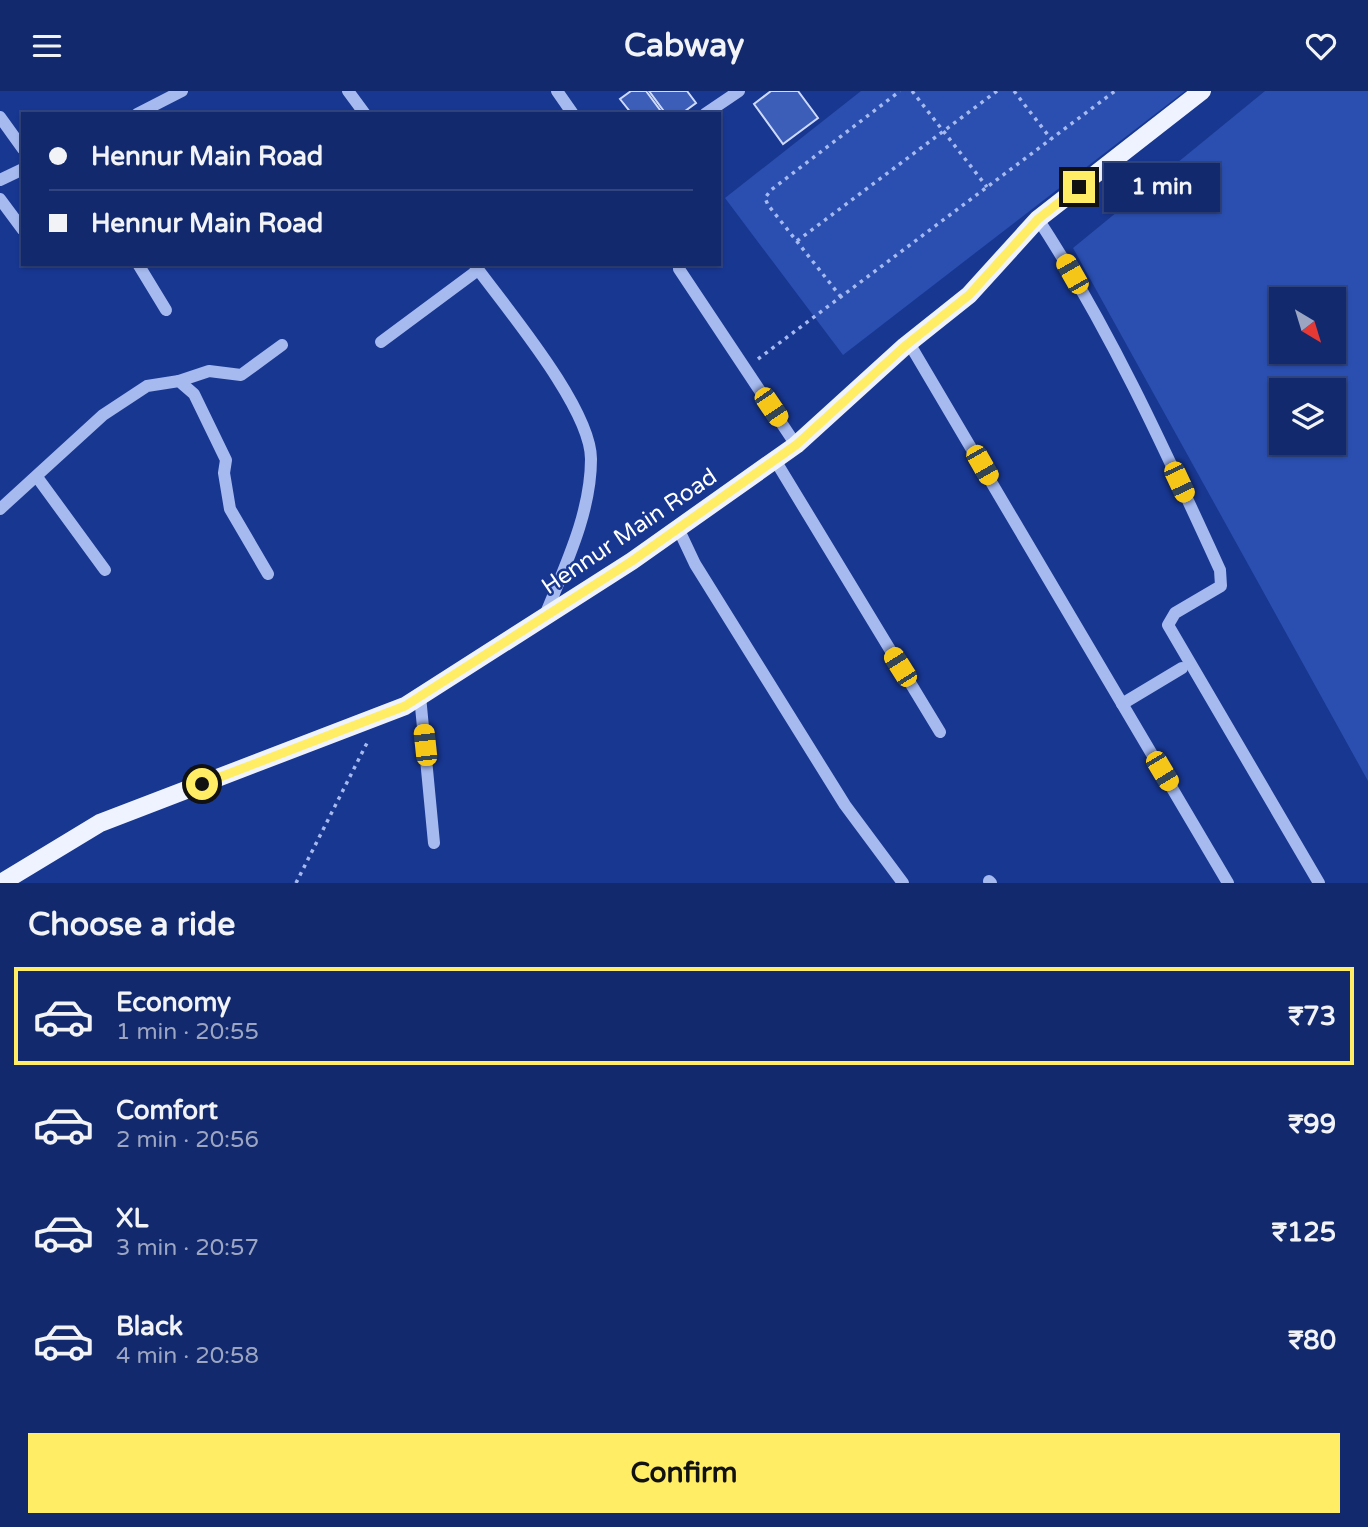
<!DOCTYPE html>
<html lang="en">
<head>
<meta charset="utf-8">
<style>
	:root { --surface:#12296d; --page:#1b3172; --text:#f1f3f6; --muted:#9ca6c2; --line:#314580; --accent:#ffee65 }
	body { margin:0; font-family:"Varela Round",sans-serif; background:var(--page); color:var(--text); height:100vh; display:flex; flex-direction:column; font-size:26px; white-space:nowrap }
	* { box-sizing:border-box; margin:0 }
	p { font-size:23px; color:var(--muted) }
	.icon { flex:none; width:38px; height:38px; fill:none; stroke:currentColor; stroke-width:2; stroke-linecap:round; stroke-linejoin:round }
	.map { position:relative; height:792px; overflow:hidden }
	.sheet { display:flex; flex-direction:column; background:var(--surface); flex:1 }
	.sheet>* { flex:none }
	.guide { position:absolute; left:21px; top:21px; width:700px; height:154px; border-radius:0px; box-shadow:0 2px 5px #0004,0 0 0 2px var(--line); display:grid; align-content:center; height:154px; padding:0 28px; background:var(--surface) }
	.needle { width:46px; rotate:142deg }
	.fabs { position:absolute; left:1269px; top:196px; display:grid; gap:14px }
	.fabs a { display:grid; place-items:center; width:77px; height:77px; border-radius:0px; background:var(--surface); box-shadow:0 2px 5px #0004,0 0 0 2px var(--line); font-size:35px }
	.end { position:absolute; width:32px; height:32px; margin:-16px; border:9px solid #ffee65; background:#111; box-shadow:0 0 0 4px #111 }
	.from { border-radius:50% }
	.bubble { position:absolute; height:49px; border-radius:0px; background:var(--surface); box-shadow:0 2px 5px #0004,0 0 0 2px var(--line); font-size:23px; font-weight:700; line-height:49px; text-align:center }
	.car { position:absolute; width:21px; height:42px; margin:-21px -10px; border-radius:9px; box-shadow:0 0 5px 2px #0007; background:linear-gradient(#f5c518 24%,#345 0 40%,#f5c518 0 76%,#345 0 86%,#f5c518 0) }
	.guide b { display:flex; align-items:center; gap:24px; height:66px; font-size:26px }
	.guide b+b { border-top:2px solid var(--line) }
	.guide i { width:18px; height:18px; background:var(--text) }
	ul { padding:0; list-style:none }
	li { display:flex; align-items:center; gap:21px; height:98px; margin:0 14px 10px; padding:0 14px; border:4px solid transparent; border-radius:0px }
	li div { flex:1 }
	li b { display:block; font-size:26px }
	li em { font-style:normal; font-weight:700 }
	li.active { border-color:var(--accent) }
	li>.icon { width:63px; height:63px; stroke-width:1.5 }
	h2 { padding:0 28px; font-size:32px; line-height:84px }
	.cta { display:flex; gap:14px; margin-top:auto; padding:14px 28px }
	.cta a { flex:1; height:80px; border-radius:0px; background:var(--accent); color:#111; font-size:28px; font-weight:700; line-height:80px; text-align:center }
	header { display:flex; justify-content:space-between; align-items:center; height:91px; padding:0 28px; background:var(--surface); font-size:32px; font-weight:700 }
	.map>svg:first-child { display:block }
</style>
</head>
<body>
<header><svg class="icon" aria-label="menu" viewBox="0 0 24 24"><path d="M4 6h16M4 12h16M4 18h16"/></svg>Cabway<svg class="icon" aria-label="heart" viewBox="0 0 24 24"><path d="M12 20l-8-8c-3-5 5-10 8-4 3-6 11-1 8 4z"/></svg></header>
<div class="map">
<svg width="1368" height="792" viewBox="0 0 1368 792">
	<rect width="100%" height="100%" fill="#183791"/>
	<g fill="#2a4fb0" fill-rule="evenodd">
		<path d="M861 0H1185L843 264 725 107Z"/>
		<path d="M1265 0H1368V690L1073 157ZM1281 208H1334V261H1281ZM1281 299H1334V352H1281Z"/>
	</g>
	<g fill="#3c5db8" stroke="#cddafb" stroke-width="2">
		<path d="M631 0H646L663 23H632L620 8Z"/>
		<path d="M649 0H687L696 12 681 23H666Z"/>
		<path d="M771 0H798L818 27 783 53 754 13Z"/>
	</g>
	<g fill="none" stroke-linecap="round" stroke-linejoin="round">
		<g stroke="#a6baf0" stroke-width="3.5" stroke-dasharray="3.5 5" stroke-linecap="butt">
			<path d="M912 0 987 96"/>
			<path d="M1014 0 1051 48"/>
			<path d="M797 150 997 0"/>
			<path d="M841 206 768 114 765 107 771 99 900 0"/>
			<path d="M758 268 1115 0"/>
			<path d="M296 792 368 650"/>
		</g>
		<g stroke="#a6baf0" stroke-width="12">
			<path d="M348 0 365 23"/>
			<path d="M557 0 573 23"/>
			<path d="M137 23 182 0"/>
			<path d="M705 23 739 0"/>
			<path d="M0 26 23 58"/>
			<path d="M0 89 23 78"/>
			<path d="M0 108 23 139"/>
			<path d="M1038 128C1110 238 1165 359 1220 479L1221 495 1175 522 1168 534 1319 792"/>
			<path d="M138 173 166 219"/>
			<path d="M474 173C506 217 591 317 591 368 591 423 564 477 544 527"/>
			<path d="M679 178 796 354"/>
			<path d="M381 251 478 179"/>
			<path d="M909 252 1228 792"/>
			<path d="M179 290 209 280 241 284 282 254"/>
			<path d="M775 369 940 641"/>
			<path d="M37 386 105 479"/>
			<path d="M0 418 103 324 147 295 179 290 194 303 226 369 224 382 230 418 268 483"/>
			<path d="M678 437 695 473 845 714 903 792"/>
			<path d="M420 605 434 752"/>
			<path d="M1122 613 1182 577"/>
			<path d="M989 790 991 792"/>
		</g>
		<path stroke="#eff3ff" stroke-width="18" d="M1 792 100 732 405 615 632 470 796 354 905 255 969 204 1038 128 1202 0"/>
	</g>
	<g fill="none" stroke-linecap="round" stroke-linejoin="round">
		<path stroke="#ffee65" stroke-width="9" d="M202 693 405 615 632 470 796 354 905 255 969 204 1038 128 1079 96"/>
	</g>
	<g text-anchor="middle" stroke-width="5" stroke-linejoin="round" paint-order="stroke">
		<g font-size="23" fill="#fff" stroke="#183791">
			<text transform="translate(629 440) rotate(-34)" y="8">Hennur Main Road</text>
		</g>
	</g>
</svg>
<div class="fabs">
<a><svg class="needle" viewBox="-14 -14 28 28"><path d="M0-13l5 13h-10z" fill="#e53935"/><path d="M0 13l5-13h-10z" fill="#9ca6c2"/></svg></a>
<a><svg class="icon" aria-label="layers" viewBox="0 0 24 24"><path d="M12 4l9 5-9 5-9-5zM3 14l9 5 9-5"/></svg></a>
</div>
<i class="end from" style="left:202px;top:693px"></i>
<i class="end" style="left:1079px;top:96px"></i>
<div class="bubble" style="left:1104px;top:72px;width:116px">1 min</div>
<i class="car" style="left:1072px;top:183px;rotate:330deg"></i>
<i class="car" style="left:771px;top:316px;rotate:146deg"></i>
<i class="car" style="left:982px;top:374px;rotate:150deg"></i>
<i class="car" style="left:1179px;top:391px;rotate:155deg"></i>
<i class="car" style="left:900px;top:576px;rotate:328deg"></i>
<i class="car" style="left:425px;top:654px;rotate:354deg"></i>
<i class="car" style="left:1162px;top:680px;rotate:149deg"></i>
<div class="guide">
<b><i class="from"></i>Hennur Main Road</b>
<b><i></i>Hennur Main Road</b>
</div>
</div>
<section class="sheet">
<h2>Choose a ride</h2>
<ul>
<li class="active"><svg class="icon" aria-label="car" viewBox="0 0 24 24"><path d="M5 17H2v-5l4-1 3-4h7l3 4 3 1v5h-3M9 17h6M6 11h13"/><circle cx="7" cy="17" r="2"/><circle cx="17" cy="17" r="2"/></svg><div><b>Economy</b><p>1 min · 20:55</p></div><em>₹73</em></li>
<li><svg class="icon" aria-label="car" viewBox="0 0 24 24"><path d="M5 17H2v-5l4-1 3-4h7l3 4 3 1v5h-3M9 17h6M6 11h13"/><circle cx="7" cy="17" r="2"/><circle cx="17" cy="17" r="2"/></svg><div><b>Comfort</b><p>2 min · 20:56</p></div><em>₹99</em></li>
<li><svg class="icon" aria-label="car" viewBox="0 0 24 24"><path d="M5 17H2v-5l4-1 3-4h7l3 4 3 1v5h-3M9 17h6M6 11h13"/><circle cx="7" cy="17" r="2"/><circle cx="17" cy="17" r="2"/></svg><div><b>XL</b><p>3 min · 20:57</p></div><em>₹125</em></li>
<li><svg class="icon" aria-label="car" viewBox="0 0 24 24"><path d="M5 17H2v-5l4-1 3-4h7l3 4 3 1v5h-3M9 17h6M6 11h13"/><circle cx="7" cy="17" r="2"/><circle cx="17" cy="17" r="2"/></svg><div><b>Black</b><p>4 min · 20:58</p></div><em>₹80</em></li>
</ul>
<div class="cta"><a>Confirm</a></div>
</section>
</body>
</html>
